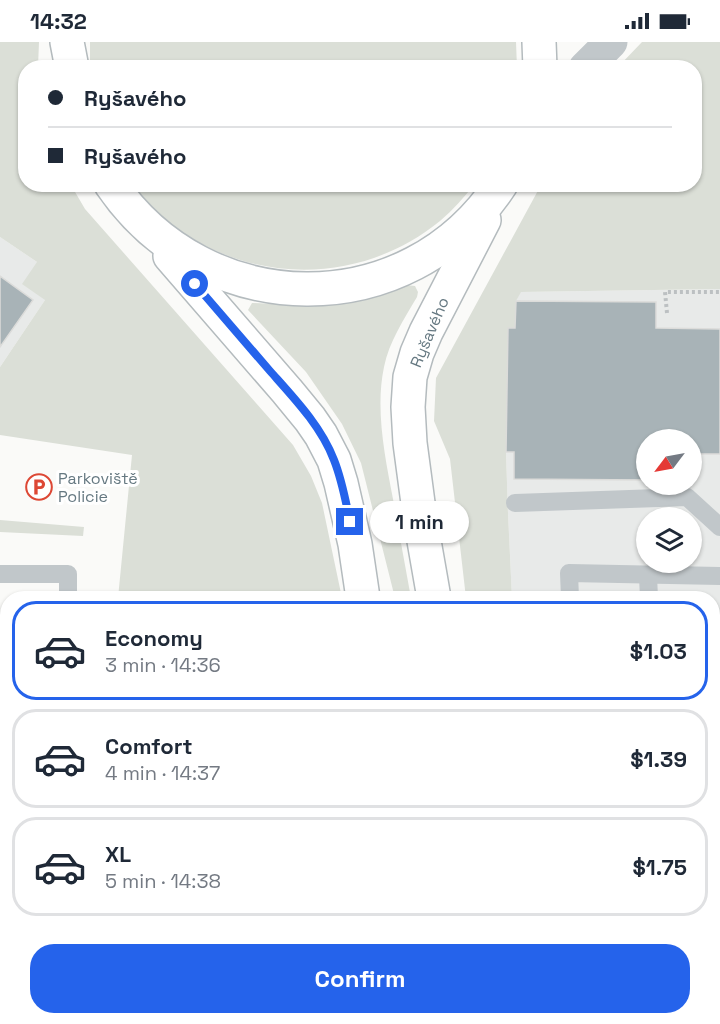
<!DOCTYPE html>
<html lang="en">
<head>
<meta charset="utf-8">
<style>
	:root { --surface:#fff; --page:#f6f6f7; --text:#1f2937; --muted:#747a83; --line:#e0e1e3; --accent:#2563eb }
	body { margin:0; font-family:"Space Grotesk",sans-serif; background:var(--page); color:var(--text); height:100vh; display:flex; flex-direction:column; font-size:22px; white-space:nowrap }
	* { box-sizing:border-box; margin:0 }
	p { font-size:20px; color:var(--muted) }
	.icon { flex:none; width:33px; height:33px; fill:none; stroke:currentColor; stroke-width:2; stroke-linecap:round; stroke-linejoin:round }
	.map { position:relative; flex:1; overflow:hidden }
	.drawer { position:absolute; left:0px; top:549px; width:720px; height:434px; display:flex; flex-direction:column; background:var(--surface); border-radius:24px 24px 0 0; box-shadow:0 2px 4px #0004 }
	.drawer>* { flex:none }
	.hud { position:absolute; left:18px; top:18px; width:684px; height:132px; border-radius:24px; box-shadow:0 2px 4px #0004; display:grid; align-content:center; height:132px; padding:0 30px; background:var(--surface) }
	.needle { width:39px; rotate:238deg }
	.tools { position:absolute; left:636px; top:387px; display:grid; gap:12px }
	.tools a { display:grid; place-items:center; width:66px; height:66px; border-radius:50%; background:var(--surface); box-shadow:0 2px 4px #0004; font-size:30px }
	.end { position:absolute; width:27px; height:27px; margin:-14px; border:8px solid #2563eb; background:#fff; box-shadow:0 0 0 3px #fff }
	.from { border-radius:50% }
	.bubble { position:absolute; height:42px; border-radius:21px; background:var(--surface); box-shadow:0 2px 4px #0004; font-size:20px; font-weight:600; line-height:42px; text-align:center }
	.hud b { display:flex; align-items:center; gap:21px; height:57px; font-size:22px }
	.hud b+b { border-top:2px solid var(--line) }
	.hud i { width:15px; height:15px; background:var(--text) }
	ul { padding:10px 0 0; list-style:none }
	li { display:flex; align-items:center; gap:18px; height:99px; margin:0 12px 9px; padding:0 18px; border:3px solid var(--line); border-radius:24px }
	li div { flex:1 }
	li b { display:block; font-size:22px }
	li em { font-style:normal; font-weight:600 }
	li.active { border-color:var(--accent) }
	li>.icon { width:54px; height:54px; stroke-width:1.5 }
	.action { display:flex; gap:12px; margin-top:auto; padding:12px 30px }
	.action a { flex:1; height:69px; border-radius:24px; background:var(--accent); color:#fff; font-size:24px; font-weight:600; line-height:69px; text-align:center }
	.status { display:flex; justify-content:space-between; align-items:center; height:42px; padding:0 30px; background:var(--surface); direction:ltr }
	.status svg { height:16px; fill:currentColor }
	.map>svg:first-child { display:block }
</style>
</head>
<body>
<div class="status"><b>14:32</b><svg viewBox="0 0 49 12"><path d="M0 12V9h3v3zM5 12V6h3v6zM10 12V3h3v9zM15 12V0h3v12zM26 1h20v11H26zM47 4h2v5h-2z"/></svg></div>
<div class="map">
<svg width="720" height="982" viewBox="0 0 720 982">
	<rect width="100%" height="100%" fill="#fafaf8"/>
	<g fill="#e8eae9" fill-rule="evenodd">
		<path d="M0 195 37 220 45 258 0 325Z"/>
		<path d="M720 247V817H712V556H512L508 471 506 410 508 286 515 285 516 259 520 250ZM646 398H692V442H646ZM646 476H692V520H646Z"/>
	</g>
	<g fill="#dbdfd7">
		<path d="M0 0H39L38 25 26 26V142L71 143 85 167 293 403 311 434 322 461 342 556H118L132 413 0 393V325L45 258 22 242 37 220 0 195Z"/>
		<path d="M90 0H516L517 26H90Z"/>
		<path d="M642 0H720V247L521 250 516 259 515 286H508L506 410 508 471 512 556H466L450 417 434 379 436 336 541 143 694 142V26L618 25Z"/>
		<path d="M133 143H474C464 155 453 168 440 179 361 243 252 244 171 182 156 171 145 156 133 143Z"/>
		<path d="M406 243 415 244 418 250 417 255C404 277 389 300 384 325 375 367 385 415 393 457 399 490 405 523 411 556H395L361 421 342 382 306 330 248 268 252 261C278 262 311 264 337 261 359 259 385 251 406 243Z"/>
		<path d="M0 478 84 485 83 494 0 490Z"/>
		<rect x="713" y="817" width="7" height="28"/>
		<path d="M712 868H720V887H713Z"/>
		<path d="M720 937V982H559L572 975H712L713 938Z"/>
		<path d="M107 975H178L158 982H107Z"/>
	</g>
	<g fill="#a8b3b7" stroke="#dcdcda" stroke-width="1.5">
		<path d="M0 234 33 258 0 305Z"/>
		<path d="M516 259 656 260V286L720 287V412H692V398H646V438L514 437V410H506L508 286H515Z"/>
	</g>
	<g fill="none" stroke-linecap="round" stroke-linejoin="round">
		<g stroke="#b4bbbe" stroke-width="36">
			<g id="secondary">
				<path d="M67 0 72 26"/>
				<path d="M539 0 540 26"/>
				<path d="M111 142C205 280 408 284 501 142"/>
				<path d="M170 214 287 349 310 377 321 393 334 418 341 441 355 502 363 556"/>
				<path d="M434 556 420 476 410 401 408 365 410 335 417 311 426 290 484 178"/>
				<path d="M417 975 419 982"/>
				<path d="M525 982 528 975"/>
			</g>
		</g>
		<g stroke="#bcc0c2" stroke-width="4" stroke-dasharray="3 3" stroke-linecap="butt">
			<path d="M667 271 665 250H720"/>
			<path d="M712 858H720"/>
			<path d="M167 982 188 975"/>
		</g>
		<g stroke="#c1c7ca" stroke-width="18">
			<path d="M515 461 687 455 720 485"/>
			<path d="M0 532H68V556"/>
			<path d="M648 534 649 556"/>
			<path d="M570 556 569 531 720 534"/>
			<path d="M712 748H720"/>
			<path d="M0 957H8"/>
		</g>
		<g stroke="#c1c7ca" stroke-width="33">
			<path d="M712 904 720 903"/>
			<path d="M341 982 355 975"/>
		</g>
		<path stroke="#c1c7ca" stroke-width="33" d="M585 26 611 0"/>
		<use href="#secondary" stroke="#fff" stroke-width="33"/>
	</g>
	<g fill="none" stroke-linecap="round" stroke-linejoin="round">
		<path stroke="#2563eb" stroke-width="8" d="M195 242C220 271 245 300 270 329 294 356 321 384 334 418 342 438 346 460 350 480"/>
	</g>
	<defs>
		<g id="parking-ring" transform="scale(1.35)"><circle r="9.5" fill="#fff" stroke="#dd4835" stroke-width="1.5"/><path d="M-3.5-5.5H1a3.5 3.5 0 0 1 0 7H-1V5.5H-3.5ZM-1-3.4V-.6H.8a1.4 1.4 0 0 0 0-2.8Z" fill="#dd4835"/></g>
	</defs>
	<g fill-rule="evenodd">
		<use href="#parking-ring" x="39" y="445"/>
	</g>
	<g text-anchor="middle" stroke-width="6" stroke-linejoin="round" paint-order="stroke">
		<g font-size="16" fill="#667982" stroke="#fff">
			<text transform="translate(429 290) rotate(-67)" y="6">Ryšavého</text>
		</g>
		<g font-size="16" fill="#667982" stroke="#fff" text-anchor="start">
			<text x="58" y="442">Parkoviště<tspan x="58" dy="18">Policie</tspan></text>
		</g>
	</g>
</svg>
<div class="tools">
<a><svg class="needle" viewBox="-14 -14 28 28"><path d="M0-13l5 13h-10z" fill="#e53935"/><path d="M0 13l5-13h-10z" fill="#747a83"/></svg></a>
<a><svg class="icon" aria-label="layers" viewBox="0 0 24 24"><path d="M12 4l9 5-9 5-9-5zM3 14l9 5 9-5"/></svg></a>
</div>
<i class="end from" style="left:195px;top:242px"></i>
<i class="end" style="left:350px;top:480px"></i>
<div class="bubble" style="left:370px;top:459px;width:99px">1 min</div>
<div class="hud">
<b><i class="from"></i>Ryšavého</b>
<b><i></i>Ryšavého</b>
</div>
<section class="drawer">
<ul>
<li class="active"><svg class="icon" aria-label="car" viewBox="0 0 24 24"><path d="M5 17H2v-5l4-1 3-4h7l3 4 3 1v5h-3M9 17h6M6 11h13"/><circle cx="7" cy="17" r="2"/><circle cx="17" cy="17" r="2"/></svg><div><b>Economy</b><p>3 min · 14:36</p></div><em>$1.03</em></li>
<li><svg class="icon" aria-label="car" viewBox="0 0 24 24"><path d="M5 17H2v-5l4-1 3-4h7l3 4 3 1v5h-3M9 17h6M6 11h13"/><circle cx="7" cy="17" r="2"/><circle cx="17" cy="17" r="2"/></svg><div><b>Comfort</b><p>4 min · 14:37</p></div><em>$1.39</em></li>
<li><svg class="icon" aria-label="car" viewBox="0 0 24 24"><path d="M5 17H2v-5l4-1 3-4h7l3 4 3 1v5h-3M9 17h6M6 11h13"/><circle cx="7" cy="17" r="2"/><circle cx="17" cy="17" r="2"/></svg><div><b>XL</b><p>5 min · 14:38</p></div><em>$1.75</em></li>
</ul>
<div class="action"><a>Confirm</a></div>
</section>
</div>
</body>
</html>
